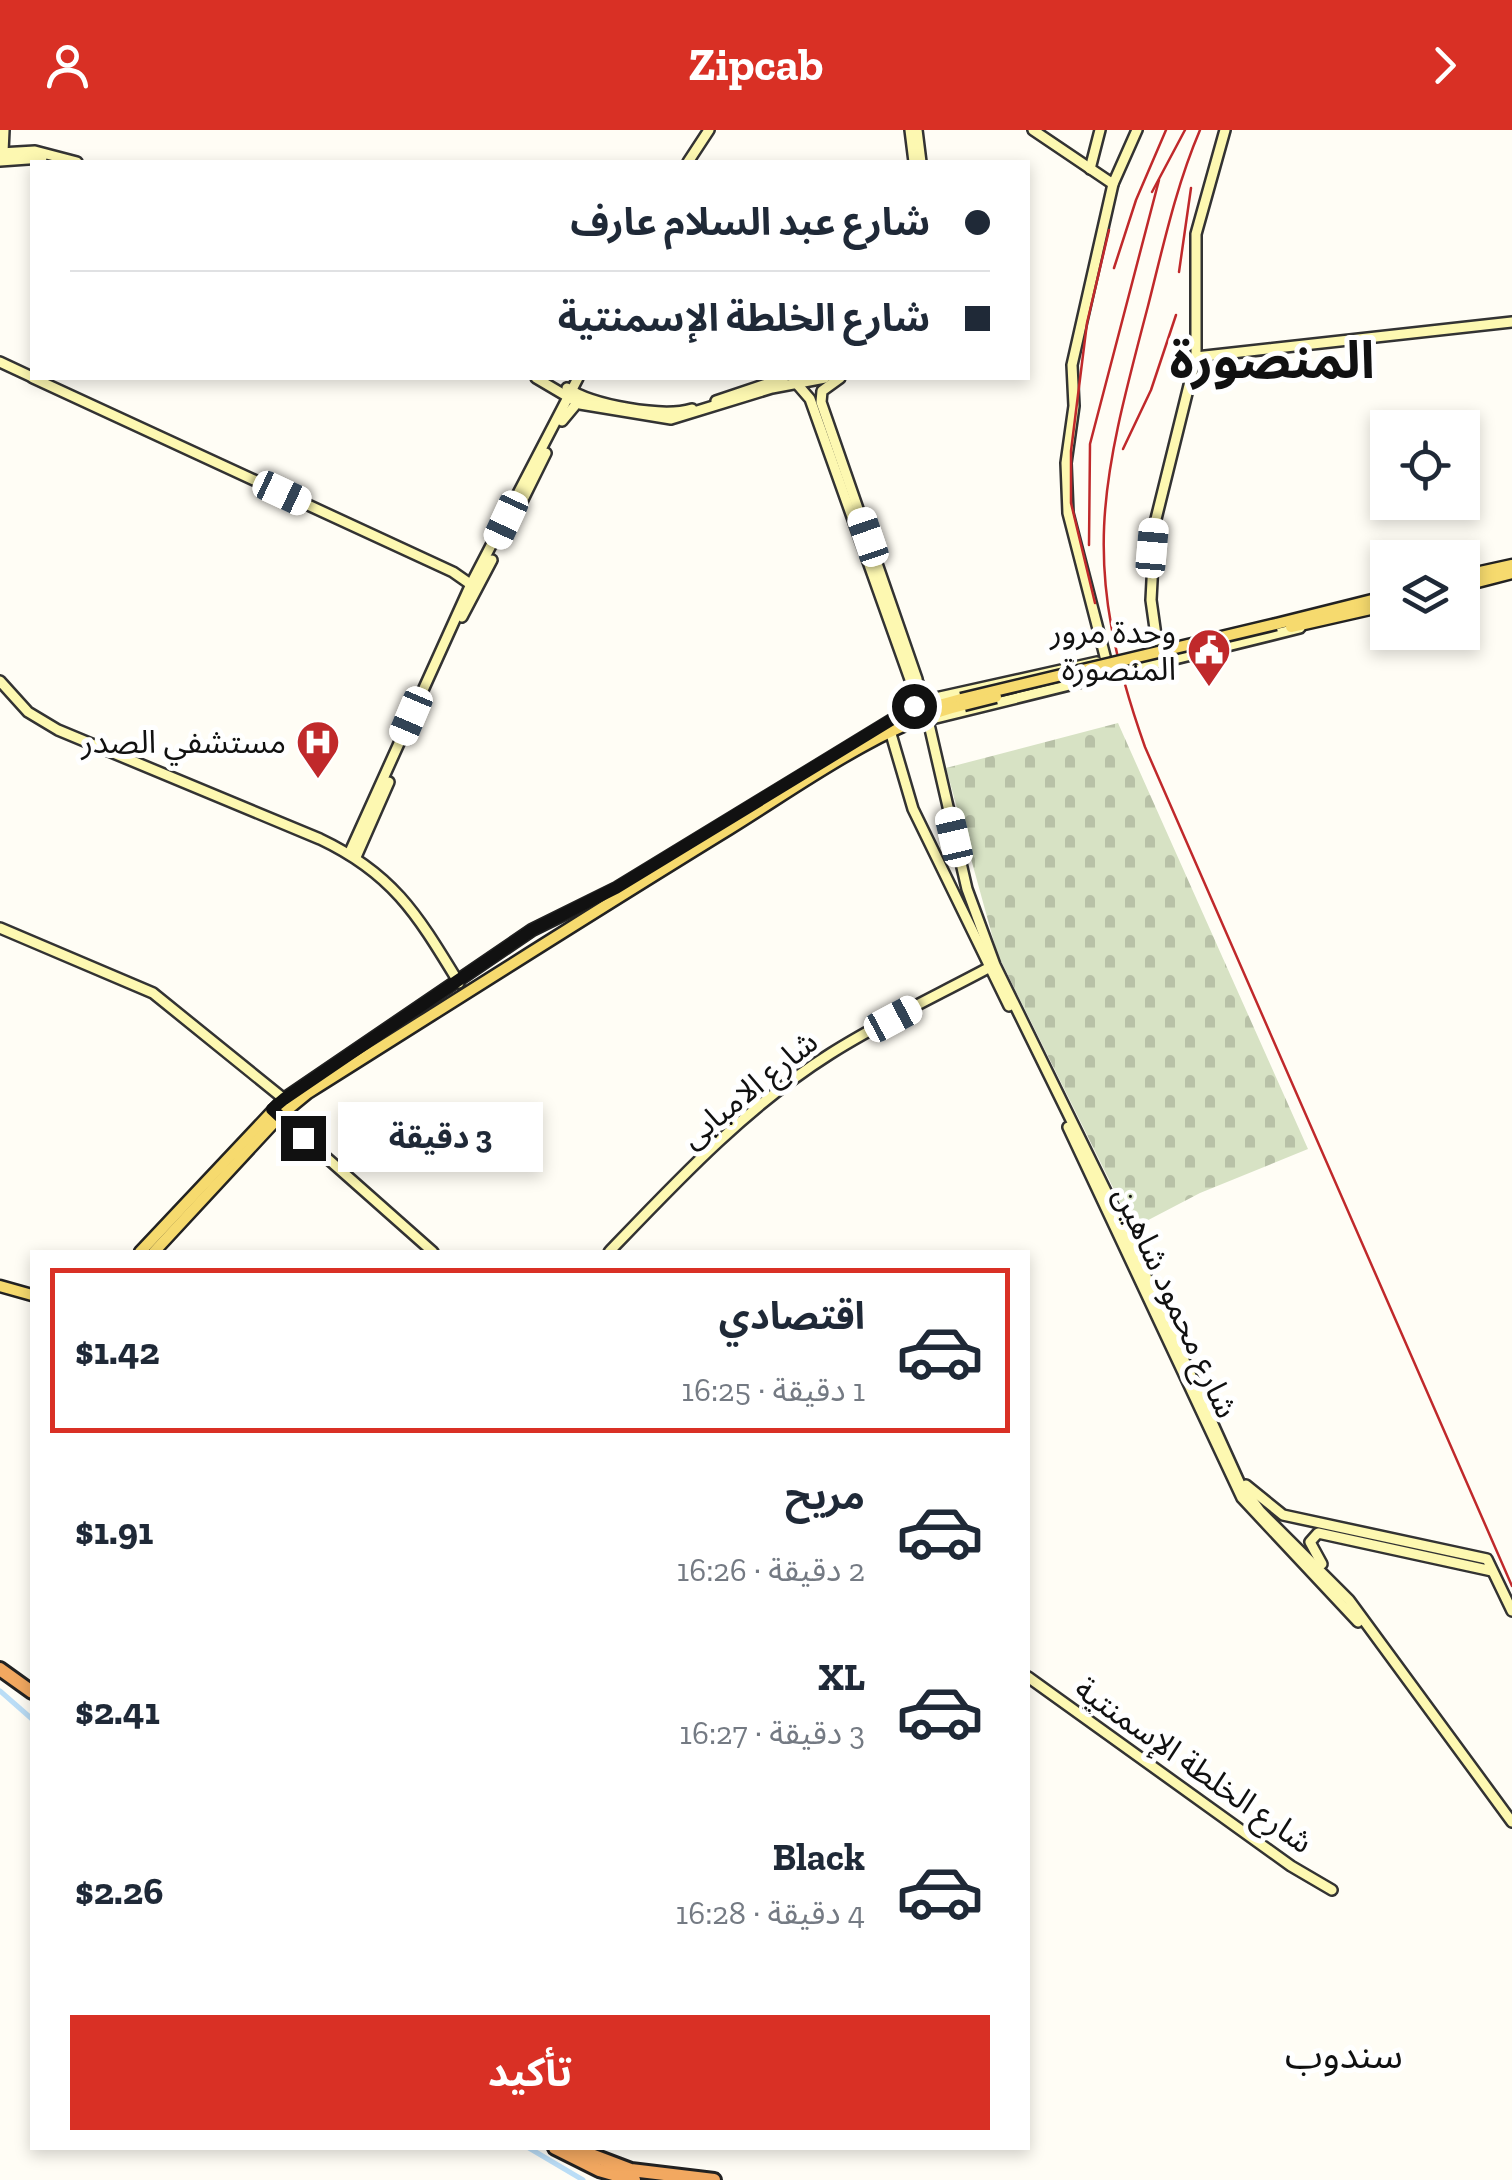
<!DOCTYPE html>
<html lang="ar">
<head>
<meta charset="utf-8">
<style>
	:root { --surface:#fff; --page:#f6f6f7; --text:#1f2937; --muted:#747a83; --line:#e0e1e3; --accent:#d93025 }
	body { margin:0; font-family:"Zilla Slab","Noto Sans Arabic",serif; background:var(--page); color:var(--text); direction:rtl; height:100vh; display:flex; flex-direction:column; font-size:38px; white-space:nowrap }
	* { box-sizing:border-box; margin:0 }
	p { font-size:32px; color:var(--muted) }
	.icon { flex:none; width:55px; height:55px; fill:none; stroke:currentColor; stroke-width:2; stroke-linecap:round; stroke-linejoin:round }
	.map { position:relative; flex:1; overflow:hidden; direction:ltr }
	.details { position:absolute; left:30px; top:1120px; width:1000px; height:900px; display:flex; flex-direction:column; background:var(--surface); border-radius:0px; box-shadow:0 5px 15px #0003; direction:rtl }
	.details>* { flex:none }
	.guide { position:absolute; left:30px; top:30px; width:1000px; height:220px; border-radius:0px; box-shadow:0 5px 15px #0003; direction:rtl; display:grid; align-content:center; height:220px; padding:0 40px; background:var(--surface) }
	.tools { position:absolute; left:1370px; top:280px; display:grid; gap:20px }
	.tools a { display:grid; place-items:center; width:110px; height:110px; border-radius:0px; background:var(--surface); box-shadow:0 5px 15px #0003; font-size:50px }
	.end { position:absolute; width:45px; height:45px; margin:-22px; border:12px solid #111; background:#fff; box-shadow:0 0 0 5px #fff }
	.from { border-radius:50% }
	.bubble { position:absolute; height:70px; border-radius:0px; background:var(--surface); box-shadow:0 5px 15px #0003; font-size:32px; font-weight:700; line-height:70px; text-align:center; direction:rtl }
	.car { position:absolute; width:30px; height:60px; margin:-30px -15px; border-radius:12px; box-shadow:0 0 8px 2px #0007; background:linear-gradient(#fff 24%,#345 0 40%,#fff 0 76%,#345 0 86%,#fff 0) }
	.guide b { display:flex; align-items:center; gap:35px; height:95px; font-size:38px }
	.guide b+b { border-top:2px solid var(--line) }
	.guide i { width:25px; height:25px; background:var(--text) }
	ul { padding:18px 0 0; list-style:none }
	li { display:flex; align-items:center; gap:30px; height:165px; margin:0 20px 15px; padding:0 20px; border:5px solid transparent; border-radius:0px }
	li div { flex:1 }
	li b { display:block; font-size:38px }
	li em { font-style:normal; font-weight:700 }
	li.current { border-color:var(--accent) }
	li>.icon { width:90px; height:90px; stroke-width:1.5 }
	.primary-button { display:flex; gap:20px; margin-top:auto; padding:20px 40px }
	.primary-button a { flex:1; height:115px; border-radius:0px; background:var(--accent); color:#fff; font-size:40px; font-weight:700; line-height:115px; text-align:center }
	header { display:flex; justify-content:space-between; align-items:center; height:130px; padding:0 40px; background:var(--accent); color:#fff; font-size:45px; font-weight:700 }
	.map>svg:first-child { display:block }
</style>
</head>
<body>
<header><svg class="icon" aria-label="forward" viewBox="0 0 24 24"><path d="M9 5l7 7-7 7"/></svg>Zipcab<svg class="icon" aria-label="person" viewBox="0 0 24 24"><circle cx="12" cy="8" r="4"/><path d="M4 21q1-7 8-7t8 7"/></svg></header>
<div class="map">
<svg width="1512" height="2050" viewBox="0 0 1512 2050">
	<defs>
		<pattern id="cemetery-stones" width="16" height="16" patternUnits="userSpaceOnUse" patternTransform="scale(2.5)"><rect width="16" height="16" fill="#d7e2c4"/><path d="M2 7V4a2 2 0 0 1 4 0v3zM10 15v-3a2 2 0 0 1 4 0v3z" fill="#b8c1a7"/></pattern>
	</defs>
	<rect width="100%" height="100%" fill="#fffdf5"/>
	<path fill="url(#cemetery-stones)" d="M1118 593 1308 1019 1200 1063 1133 1098 997 823 946 638Z"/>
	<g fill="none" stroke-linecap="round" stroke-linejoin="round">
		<g stroke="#baddf6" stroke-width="5">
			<path d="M0 1561 32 1589"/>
			<path d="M529 2018 583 2050"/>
		</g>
		<g stroke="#333" stroke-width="14">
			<g id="secondary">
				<path d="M910 0 914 32"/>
				<path d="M917 0 921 32"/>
				<path d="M1033 0 1113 54"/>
				<path d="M3 22 4 0"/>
				<path d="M0 23 35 21 77 32"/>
				<path d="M0 31 42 28"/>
				<path d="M688 32 709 0"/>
				<path d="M1090 39 1100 0"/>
				<path d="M1196 227 1512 192"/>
				<path d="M0 232 32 247"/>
				<path d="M33 248 453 442 473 456"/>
				<path d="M536 248 580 274 671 289 772 258 825 248"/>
				<path d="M840 248 822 261 821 272 917 549 922 579"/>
				<path d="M797 254 810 269 913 558 911 582"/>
				<path d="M567 258C592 275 662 288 692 279"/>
				<path d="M716 271 784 248"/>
				<path d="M562 291 577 273"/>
				<path d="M502 412 546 323"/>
				<path d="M462 487 492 430"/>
				<path d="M1300 498 928 590 967 759 995 835 1126 1102 1240 1354 1260 1381 1349 1470 1512 1692"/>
				<path d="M1159 527 1151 470 1155 393 1196 227V104L1225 0"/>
				<path d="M1106 530 1068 383 1066 333 1074 276 1072 235 1113 54 1137 0"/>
				<path d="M0 551 28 582 58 600 320 709C394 744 418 786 459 853"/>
				<path d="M918 553 925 567 931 569 1097 532"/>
				<path d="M891 604 913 679 1009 876"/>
				<path d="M349 724 471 454 578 248"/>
				<path d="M356 727 389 652"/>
				<path d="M0 798 153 863 284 969"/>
				<path d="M283 976 308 1007"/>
				<path d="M275 982 433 1122"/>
				<path d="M1068 997 1242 1368 1358 1492"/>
				<path d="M609 1122C677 1051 746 977 830 924 882 891 938 865 992 836"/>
				<path d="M1246 1355 1283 1385 1487 1429 1512 1481"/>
				<path d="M1322 1434 1310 1412 1318 1403 1492 1441"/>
				<path d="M1028 1547 1291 1736 1332 1760"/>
			</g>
		</g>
		<g stroke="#222" stroke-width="15">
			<g id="primary">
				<path d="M1462 446 1512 435"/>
				<path d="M1462 456 1512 443"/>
				<path d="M1276 494 1388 466"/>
				<path d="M1291 497 1388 475"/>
				<path d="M140 1122 284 969 532 800 617 758 899 586 961 569"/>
				<path d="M154 1122 280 986 308 963C448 875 587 786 729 699 802 654 880 595 964 575"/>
				<path d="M0 1156 32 1165"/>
			</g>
		</g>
		<g stroke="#222" stroke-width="18">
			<g id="highway">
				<path d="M0 1539 32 1562"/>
				<path d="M555 2018 599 2040 634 2050"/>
				<path d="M573 2018 631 2040 714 2050"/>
			</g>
		</g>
		<use href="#secondary" stroke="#fdf8b1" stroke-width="9"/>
		<use href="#primary" stroke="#f6da6e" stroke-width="10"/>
		<use href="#highway" stroke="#f2a860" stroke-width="12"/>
		<g stroke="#c0292b" stroke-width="2.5">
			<path d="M1200 0C1176 56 1163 117 1148 176 1100 358 1080 433 1145 617L1512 1456"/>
			<path d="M1152 62 1185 0"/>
			<path d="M1114 138 1136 70 1166 0"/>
			<path d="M1179 142 1191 58"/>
			<path d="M1123 319 1151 260 1176 185"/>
			<path d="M1089 415 1090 314 1159 50"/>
			<path d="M1095 473 1071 373V321L1087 193 1109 100"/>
		</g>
		<g stroke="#222" stroke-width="15" stroke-linecap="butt">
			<g id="primary-bridge">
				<path d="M961 569 1276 494"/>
				<path d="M964 575 996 567"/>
			</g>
		</g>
		<use href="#primary-bridge" stroke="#f6da6e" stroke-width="10"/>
	</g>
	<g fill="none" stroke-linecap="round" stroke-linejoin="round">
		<path stroke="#111" stroke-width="12" d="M303 1008 272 979 284 969 532 800 616 758 914 576"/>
	</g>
	<defs>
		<g id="civic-pin" transform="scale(2.25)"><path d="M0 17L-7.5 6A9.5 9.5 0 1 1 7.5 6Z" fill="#c0292b" stroke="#fff"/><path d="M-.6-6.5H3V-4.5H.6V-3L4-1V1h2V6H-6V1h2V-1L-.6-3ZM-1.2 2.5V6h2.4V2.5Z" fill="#fff"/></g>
		<g id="hospital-pin" transform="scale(2.25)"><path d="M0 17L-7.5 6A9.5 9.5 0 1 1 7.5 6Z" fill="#c0292b" stroke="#fff"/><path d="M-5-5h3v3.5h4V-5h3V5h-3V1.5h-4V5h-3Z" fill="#fff"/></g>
	</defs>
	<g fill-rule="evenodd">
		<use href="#civic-pin" x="1209" y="520"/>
		<use href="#hospital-pin" x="318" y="612"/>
	</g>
	<g text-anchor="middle" stroke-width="10" stroke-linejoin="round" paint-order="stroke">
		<g font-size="32" fill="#111" stroke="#fff" text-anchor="end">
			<text x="1176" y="513">وحدة مرور<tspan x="1176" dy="37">المنصورة</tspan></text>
			<text x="286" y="623">مستشفي الصدر</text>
		</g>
		<g font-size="32" fill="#111" stroke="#fff">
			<text transform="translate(749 959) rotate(-39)" y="11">شارع الامبابى</text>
			<text transform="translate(1176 1172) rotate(65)" y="11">شارع محمود شاهين</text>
			<text transform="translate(1194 1635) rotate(35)" y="11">شارع الخلطة الإسمنتية</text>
		</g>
		<g font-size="38" fill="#111" stroke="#fff">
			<text x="1344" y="1938">سندوب</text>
		</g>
		<g font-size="52" font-weight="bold" fill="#111" stroke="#fff">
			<text x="1272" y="248">المنصورة</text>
		</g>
	</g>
</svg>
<div class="tools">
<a><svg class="icon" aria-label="locate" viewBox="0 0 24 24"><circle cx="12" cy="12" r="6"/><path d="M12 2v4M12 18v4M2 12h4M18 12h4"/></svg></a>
<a><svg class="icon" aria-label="layers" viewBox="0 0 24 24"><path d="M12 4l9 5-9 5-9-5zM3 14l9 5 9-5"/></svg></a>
</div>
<i class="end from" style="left:914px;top:576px"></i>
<i class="end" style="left:303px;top:1008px"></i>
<div class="bubble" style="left:338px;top:972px;width:205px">3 دقيقة</div>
<i class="car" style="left:282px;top:363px;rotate:115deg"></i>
<i class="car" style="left:506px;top:390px;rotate:205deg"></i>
<i class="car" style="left:868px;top:407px;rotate:341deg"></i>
<i class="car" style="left:1152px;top:418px;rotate:5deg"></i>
<i class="car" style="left:411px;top:586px;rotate:203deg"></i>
<i class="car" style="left:954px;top:707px;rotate:347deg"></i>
<i class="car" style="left:893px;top:889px;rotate:62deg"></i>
<div class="guide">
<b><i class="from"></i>شارع عبد السلام عارف</b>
<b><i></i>شارع الخلطة الإسمنتية</b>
</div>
<section class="details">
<ul>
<li class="current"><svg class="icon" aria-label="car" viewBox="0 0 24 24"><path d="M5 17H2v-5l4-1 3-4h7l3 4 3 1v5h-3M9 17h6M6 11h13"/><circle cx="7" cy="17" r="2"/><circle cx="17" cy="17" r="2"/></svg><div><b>اقتصادي</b><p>1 دقيقة · 16:25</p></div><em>$1.42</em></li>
<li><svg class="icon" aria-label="car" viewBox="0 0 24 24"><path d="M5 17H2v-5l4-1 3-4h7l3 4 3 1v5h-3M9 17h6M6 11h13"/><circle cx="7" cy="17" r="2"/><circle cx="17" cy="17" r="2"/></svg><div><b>مريح</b><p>2 دقيقة · 16:26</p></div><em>$1.91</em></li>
<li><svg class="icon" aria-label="car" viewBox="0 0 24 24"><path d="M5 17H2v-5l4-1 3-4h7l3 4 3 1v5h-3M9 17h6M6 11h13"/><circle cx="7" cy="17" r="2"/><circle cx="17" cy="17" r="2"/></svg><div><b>XL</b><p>3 دقيقة · 16:27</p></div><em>$2.41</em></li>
<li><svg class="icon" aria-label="car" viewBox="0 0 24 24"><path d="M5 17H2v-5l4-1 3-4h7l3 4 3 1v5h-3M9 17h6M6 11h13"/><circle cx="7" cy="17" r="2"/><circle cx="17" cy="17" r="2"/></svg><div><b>Black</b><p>4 دقيقة · 16:28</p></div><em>$2.26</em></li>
</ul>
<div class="primary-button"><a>تأكيد</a></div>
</section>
</div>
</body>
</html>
